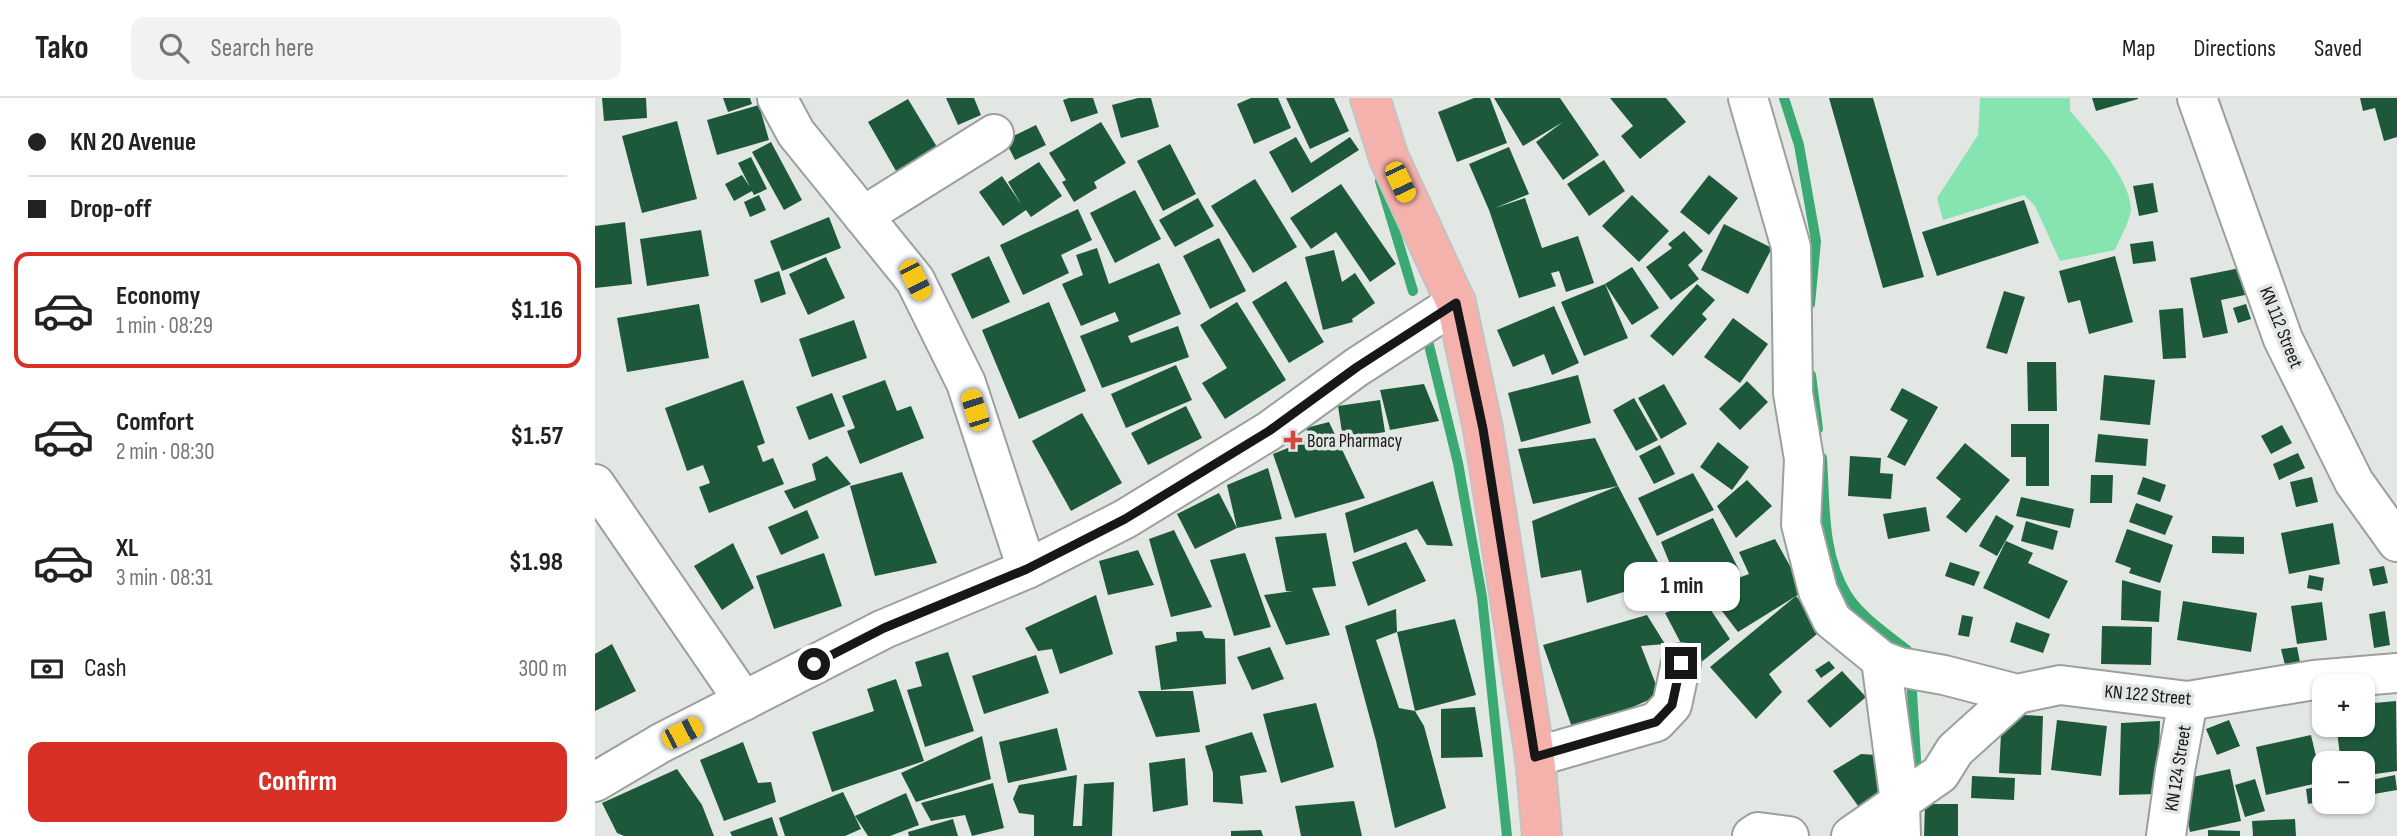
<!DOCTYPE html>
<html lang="en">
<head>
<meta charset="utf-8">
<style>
	:root { --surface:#fff; --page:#f2f2f2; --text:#222; --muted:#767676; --line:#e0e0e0; --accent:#d93025 }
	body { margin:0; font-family:"Sofia Sans Condensed",sans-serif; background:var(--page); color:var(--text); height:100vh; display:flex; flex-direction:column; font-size:26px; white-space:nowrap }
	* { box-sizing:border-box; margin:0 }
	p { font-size:23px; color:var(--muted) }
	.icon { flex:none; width:38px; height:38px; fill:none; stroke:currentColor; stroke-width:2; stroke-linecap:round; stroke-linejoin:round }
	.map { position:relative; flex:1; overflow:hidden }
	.drawer { display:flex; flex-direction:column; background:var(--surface); width:595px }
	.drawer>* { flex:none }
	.top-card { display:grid; align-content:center; height:154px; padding:0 28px; background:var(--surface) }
	.controls { position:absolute; left:1717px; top:576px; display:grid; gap:14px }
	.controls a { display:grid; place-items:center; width:63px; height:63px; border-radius:14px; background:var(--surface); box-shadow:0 2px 5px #0004; font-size:35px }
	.end { position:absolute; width:32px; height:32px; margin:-16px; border:9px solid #161716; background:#fff; box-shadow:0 0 0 4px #fff }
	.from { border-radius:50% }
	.bubble { position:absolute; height:49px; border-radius:14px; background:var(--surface); box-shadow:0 2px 5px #0004; font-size:23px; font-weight:700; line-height:49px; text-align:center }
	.car { position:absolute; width:21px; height:42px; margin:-21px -10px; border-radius:9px; box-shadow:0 0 5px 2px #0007; background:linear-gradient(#f5c518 24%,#345 0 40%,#f5c518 0 76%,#345 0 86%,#f5c518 0) }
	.top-card b { display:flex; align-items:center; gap:24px; height:66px; font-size:26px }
	.top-card b+b { border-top:2px solid var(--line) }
	.top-card i { width:18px; height:18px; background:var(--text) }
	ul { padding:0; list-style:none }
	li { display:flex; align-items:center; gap:21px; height:116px; margin:0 14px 10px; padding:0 14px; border:4px solid transparent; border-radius:14px }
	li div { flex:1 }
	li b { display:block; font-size:26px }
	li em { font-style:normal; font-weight:700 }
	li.on { border-color:var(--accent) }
	li>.icon { width:63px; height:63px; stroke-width:1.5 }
	.pay { display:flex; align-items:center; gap:18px; height:77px; padding:0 28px; font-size:26px }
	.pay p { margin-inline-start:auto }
	.primary-button { display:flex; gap:14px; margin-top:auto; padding:14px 28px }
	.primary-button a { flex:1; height:80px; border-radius:14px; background:var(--accent); color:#fff; font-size:28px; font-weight:700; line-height:80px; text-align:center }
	header { display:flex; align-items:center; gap:42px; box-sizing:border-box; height:98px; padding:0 35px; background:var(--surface); border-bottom:2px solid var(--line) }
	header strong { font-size:33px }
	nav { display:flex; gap:38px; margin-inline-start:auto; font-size:24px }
	.search { width:490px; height:63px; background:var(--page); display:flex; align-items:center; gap:18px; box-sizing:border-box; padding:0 24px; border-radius:14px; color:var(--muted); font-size:26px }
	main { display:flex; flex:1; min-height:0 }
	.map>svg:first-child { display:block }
</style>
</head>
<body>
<header>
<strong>Tako</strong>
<div class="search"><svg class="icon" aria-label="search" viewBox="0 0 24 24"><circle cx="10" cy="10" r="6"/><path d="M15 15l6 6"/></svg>Search here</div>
<nav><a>Map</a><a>Directions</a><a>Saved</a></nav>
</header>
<main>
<section class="drawer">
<div class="top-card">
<b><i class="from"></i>KN 20 Avenue</b>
<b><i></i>Drop-off</b>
</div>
<ul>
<li class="on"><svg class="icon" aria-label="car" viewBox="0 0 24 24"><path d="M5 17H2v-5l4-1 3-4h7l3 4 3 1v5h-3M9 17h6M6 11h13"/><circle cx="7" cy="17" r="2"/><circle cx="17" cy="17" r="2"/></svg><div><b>Economy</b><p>1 min · 08:29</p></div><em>$1.16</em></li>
<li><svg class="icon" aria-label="car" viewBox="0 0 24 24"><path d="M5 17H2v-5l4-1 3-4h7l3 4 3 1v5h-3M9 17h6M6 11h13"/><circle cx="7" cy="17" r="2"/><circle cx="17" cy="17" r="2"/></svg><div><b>Comfort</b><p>2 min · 08:30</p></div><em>$1.57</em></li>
<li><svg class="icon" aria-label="car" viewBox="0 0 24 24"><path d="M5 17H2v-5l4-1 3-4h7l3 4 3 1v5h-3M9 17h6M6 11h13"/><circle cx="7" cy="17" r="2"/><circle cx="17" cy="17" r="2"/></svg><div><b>XL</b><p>3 min · 08:31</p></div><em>$1.98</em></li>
</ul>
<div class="pay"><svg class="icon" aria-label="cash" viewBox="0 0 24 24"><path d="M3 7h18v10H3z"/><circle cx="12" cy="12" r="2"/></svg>Cash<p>300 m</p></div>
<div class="primary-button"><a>Confirm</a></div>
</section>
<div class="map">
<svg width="1802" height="738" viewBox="0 0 1802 738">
	<rect width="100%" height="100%" fill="#e3e7e4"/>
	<path fill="#85e4af" d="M1385 0H1475V13C1495 36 1535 80 1536 111 1536 120 1524 143 1520 152L1465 163 1440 108 1429 97 1348 122 1342 100 1383 37Z"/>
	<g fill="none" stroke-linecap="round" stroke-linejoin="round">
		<g stroke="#3aa972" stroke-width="10">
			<path d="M1189 0 1204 47 1221 143 1215 206"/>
			<path d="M785 83 818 193"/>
			<path d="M833 243 863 365 887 499 912 738"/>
			<path d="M1216 277 1223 331"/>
			<path d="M1227 360C1230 405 1227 457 1252 497 1266 519 1292 536 1312 552L1313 560"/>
			<path d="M1316 578 1322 678"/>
		</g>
	</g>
	<g fill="#1e583b">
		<path d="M7 0H51L52 20 9 23Z"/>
		<path d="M128 0H155L157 6 133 14Z"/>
		<path d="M351 0H379L386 17 363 27Z"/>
		<path d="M474 0H498L503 15 476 24 468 2Z"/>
		<path d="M543 0H556L564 29 526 40 517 7Z"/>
		<path d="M656 0H683L696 30 659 46 642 6Z"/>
		<path d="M691 0H739L754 33 715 51Z"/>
		<path d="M879 0H895L912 45 862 64 843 14Z"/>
		<path d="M899 0H965L1004 57 968 82 941 44 968 24 928 48Z"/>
		<path d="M1015 0H1071L1091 24 1045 61 1026 38 1038 28Z"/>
		<path d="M1234 0H1278L1329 179 1288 190Z"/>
		<path d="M1497 0H1543V1L1501 13Z"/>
		<path d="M1765 0H1802V39L1789 43 1780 10 1768 13Z"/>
		<path d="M313 1 342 49 301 73 273 24Z"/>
		<path d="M164 7 174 42 122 57 112 22Z"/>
		<path d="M82 23 102 101 47 115 27 38Z"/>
		<path d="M506 24 531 65 499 84 502 90 479 104 467 84 471 82 454 55Z"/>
		<path d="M441 27 451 47 420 62 410 42Z"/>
		<path d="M701 39 716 65 755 39 764 52 697 95 674 54Z"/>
		<path d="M176 44 207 102 189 112 157 54Z"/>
		<path d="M575 46 601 96 568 113 542 63Z"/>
		<path d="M914 49 934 96 900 110 930 100 947 150 983 138 999 185 971 194 964 173 956 175 961 188 924 200 894 112 874 66Z"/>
		<path d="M156 59 172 91 159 97 157 93 139 103 130 86 147 77 155 89 143 65Z"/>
		<path d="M1009 62 1030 93 994 118 972 86Z"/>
		<path d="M444 64 467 98 436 119 431 112 408 128 384 94 407 78 426 106 413 84Z"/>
		<path d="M1114 77 1143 100 1114 137 1085 114Z"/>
		<path d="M660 81 702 149 658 175 616 108Z"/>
		<path d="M1558 85 1563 114 1544 118 1538 88Z"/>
		<path d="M746 86 801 166 775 184 741 134 716 151 695 120Z"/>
		<path d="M540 92 566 141 520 165 495 115Z"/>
		<path d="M164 97 171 112 155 119 149 104Z"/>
		<path d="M1037 97 1074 133 1044 164 1007 128Z"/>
		<path d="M603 100 619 128 580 149 564 122Z"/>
		<path d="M1429 102 1444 145 1342 178 1327 134Z"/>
		<path d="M483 111 497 142 466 157 474 175 428 197 405 147Z"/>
		<path d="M234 119 246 150 187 173 175 143Z"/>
		<path d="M30 124 37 186 0 190V128Z"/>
		<path d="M1129 126 1177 150 1153 196 1106 172Z"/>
		<path d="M106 132 114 178 52 188 45 141Z"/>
		<path d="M1089 133 1108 153 1093 167 1104 181 1076 202 1051 169 1077 150 1073 146Z"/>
		<path d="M624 140 651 193 615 211 588 158Z"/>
		<path d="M1558 143 1561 163 1538 166 1535 146Z"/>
		<path d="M502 150 514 186 564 165 586 216 533 238 536 245 583 228 594 259 507 290 485 238 524 223 520 214 486 228 467 186 488 177 481 157Z"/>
		<path d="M739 152 747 184 760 175 780 205 757 221 758 224 728 232 710 159Z"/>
		<path d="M394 158 415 204 377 221 356 176Z"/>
		<path d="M1520 158 1538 224 1494 236 1485 202 1473 205 1464 173Z"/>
		<path d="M231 159 250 200 213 217 194 176Z"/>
		<path d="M1037 169 1064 210 1037 227 1010 186Z"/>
		<path d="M1645 170 1650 197 1626 202 1633 235 1608 240 1595 180Z"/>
		<path d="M184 173 191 196 166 205 159 182Z"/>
		<path d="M691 183 729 244 694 265 657 204Z"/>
		<path d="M1010 186 1033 240 989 258 966 204Z"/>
		<path d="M1102 186 1120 202 1107 216 1112 221 1078 258 1055 238Z"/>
		<path d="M1409 193 1430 199 1412 256 1391 250Z"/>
		<path d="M454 204 491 293 424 321 387 232Z"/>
		<path d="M642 204 691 282 630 321 607 285 632 270 605 227Z"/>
		<path d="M104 206 114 260 32 274 22 220Z"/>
		<path d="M1651 206 1656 221 1643 225 1638 210Z"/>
		<path d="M959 208 984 265 957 277 949 256 918 269 902 232Z"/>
		<path d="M1588 210 1591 260 1568 261 1564 212Z"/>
		<path d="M1138 220 1173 246 1145 285 1109 259Z"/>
		<path d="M259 222 272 260 217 279 204 241Z"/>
		<path d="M1432 264H1461L1462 313H1433Z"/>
		<path d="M581 267 597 302 531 330 516 296Z"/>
		<path d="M983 277 996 325 926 344 913 295Z"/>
		<path d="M1509 277 1560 282 1555 327 1505 322Z"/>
		<path d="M148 282 170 345 162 348 168 364 178 360 189 386 114 415 104 389 115 385 108 367 92 373 70 310Z"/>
		<path d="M290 282 302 313 316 308 329 340 265 366 252 333 260 330 247 298Z"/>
		<path d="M1152 283 1173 304 1145 332 1124 311Z"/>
		<path d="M829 286 844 323 795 332 785 292Z"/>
		<path d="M1069 286 1092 326 1066 341 1043 300Z"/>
		<path d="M1307 290 1343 309 1310 368 1292 359 1313 322 1295 312Z"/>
		<path d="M237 295 250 328 214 342 201 309Z"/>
		<path d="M1039 300 1063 342 1041 353 1018 312Z"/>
		<path d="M785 302 790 334 748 341 743 308Z"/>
		<path d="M591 308 607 340 553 367 536 335Z"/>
		<path d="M487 315 527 385 476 413 437 343Z"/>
		<path d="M734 324 770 400 700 420 678 356 715 341 711 330Z"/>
		<path d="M1416 326H1454V388H1431V359H1416Z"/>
		<path d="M1687 327 1697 345 1676 356 1666 338Z"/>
		<path d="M1503 336 1553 341 1551 368 1500 364Z"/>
		<path d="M1000 340 1023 388 938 406 923 351Z"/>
		<path d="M1123 344 1154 369 1137 392 1105 369Z"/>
		<path d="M1370 345 1415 382 1371 435 1351 419 1366 401 1341 380Z"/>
		<path d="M1065 347 1080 376 1059 386 1044 358Z"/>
		<path d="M1703 355 1710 370 1684 382 1678 366Z"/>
		<path d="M232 358 256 386 199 411 189 393 221 382 217 366Z"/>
		<path d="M1255 358 1286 360 1285 375 1298 376 1296 401 1253 398Z"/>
		<path d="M673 370 687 421 642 430 632 387Z"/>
		<path d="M307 374 342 465 280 478 255 388Z"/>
		<path d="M1098 375 1119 412 1062 438 1043 400Z"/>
		<path d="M1496 377H1518L1517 405H1495Z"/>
		<path d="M1548 379 1571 387 1565 404 1542 396Z"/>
		<path d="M1717 379 1723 404 1701 409 1695 384Z"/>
		<path d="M1152 382 1177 408 1141 440 1122 408Z"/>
		<path d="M838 383 858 448 832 447 822 431 759 455 750 415Z"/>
		<path d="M1023 388 1072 481 992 505 986 472 946 480 937 423Z"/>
		<path d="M624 395 642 430 600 451 582 416Z"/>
		<path d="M1426 399 1479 411 1475 430 1421 418Z"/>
		<path d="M1541 405 1578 418 1570 437 1534 424Z"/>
		<path d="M1331 409 1335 433 1293 441 1288 416Z"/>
		<path d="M212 412 224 440 186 457 173 429Z"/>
		<path d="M1401 417 1419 428 1402 458 1384 448Z"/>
		<path d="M1118 420 1144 472 1091 505 1066 444Z"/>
		<path d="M1431 423 1463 433 1458 452 1426 443Z"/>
		<path d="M1738 425 1745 466 1694 476 1686 435Z"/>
		<path d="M1532 431 1578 447 1565 485 1534 475 1536 470 1520 464Z"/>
		<path d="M579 432 617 509 576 519 554 441Z"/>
		<path d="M731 435 741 488 717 490 735 537 691 547 669 497 698 493H691L680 439Z"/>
		<path d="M1617 438 1649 439V456L1617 455Z"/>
		<path d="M1180 441 1209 493 1143 534 1111 492 1154 476 1144 454Z"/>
		<path d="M1411 443 1438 455 1433 465 1473 483 1454 521 1388 490Z"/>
		<path d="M811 444 831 483 773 508 757 464Z"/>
		<path d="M138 445 159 490 127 512 99 468Z"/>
		<path d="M543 452 559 487 513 497 504 463Z"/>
		<path d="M229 455 247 508 179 531 161 478Z"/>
		<path d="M650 455 676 529 639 538 615 462Z"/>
		<path d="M1355 464 1385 474 1379 488 1350 478Z"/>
		<path d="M1789 468 1793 485 1778 488 1774 471Z"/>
		<path d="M1714 477 1729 480 1727 493 1712 490Z"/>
		<path d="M1527 482 1566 493 1564 524 1526 522Z"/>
		<path d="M501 497 518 556 465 576 457 551 443 553 430 530Z"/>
		<path d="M1201 498 1228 531 1174 576 1187 594 1161 621 1115 569Z"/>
		<path d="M1108 500 1135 541 1099 570 1070 515Z"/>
		<path d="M1588 503 1662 515 1656 554 1582 542Z"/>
		<path d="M1727 504 1732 542 1702 546 1696 508Z"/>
		<path d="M801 511 802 534 781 542 804 610 820 613 829 628 851 710 800 730 781 643 750 528Z"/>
		<path d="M1790 513 1795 547 1779 550 1774 516Z"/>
		<path d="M1052 517 1070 546 1046 548 1065 597 979 635 948 547Z"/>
		<path d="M1367 517 1378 519 1374 539 1363 537Z"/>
		<path d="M860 521 881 597 820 613 802 534Z"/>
		<path d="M1421 524 1455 536 1448 555 1415 544Z"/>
		<path d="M1507 528 1557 529 1556 567 1506 566Z"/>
		<path d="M607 533 610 540 630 541 631 586 566 592 560 548 582 543 581 534Z"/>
		<path d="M17 546 41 593 0 613V556Z"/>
		<path d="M675 549 689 581 657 592 642 559Z"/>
		<path d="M1702 549 1705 564 1690 567 1686 551Z"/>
		<path d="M353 554 379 633 330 649 312 592 327 588 320 564Z"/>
		<path d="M441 557 454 595 389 616 377 578Z"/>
		<path d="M1234 563 1240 570 1226 580 1220 572Z"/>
		<path d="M1247 573 1271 599 1235 630 1212 603Z"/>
		<path d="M301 581 329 663 237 694 217 634 279 613 272 591Z"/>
		<path d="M543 593H598L605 634 561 639Z"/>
		<path d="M1801 603 1802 673 1780 676 1779 663 1746 665 1741 626H1768V606Z"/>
		<path d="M721 605 739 669 686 685 668 616Z"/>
		<path d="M880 609 888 659 846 660V611Z"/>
		<path d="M1407 616 1448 618 1446 677 1404 675Z"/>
		<path d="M1462 622 1512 628 1506 678 1456 672Z"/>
		<path d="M1634 622 1645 648 1622 657 1611 631Z"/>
		<path d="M1565 623 1563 696 1524 697 1526 625Z"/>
		<path d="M462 630 472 672 413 685 404 644Z"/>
		<path d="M657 634 672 674 645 678 648 706 618 704V675L610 648Z"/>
		<path d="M1716 637 1727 684 1671 697 1661 649Z"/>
		<path d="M387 638 396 681 321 704 306 675Z"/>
		<path d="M148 644 163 685 176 684 181 704 129 723 105 662Z"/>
		<path d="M1266 656 1282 657 1286 698 1266 712 1238 673Z"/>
		<path d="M590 660 593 707 558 714 554 665Z"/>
		<path d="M1768 668 1775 698 1768 699Z"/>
		<path d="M82 671 107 707 119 738H29L22 735 7 705Z"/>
		<path d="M1635 671 1646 723 1595 734 1584 682Z"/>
		<path d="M482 677 478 728H487L489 686 519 684 517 738H439V717L424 715 418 701 424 687Z"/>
		<path d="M1800 677 1802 692 1779 696 1776 682Z"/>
		<path d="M1377 678 1420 680 1419 702 1376 700Z"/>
		<path d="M1660 681 1670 713 1650 719 1640 687Z"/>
		<path d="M398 685 409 730 377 738 370 717 336 723 326 705Z"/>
		<path d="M1727 688 1729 703 1713 706 1711 691Z"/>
		<path d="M248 694 266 731 250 738H190L184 720Z"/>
		<path d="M311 695 324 727 295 738H273L260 718Z"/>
		<path d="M759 703 767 738H706L700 708Z"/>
		<path d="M1330 706H1363V738H1329Z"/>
		<path d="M177 719 183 738H137L135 734Z"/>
		<path d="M358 721 363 738H314L313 734Z"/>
		<path d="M1700 721 1701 738H1658L1657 723Z"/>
		<path d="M666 732 668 738H636V733Z"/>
		<path d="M1613 732 1645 733V738H1613Z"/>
	</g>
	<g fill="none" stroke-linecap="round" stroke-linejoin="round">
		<g stroke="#9ca09d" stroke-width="42">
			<g id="minor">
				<path d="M182 0 201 35 320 182 371 285 432 471"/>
				<path d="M1153 0 1196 149 1198 295 1209 361 1206 426 1223 493 1237 522 1286 562 1304 569 1349 577 1422 596 1465 587 1593 603 1719 582 1802 575"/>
				<path d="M1602 0 1688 241 1759 384 1802 444"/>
				<path d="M268 118 399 36"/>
				<path d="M0 386 149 603"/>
				<path d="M1286 562 1305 704 1306 738"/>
				<path d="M940 659 1061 624 1077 607 1086 565"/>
				<path d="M0 684 66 645 289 531 432 471 530 421 674 333 762 269 861 205"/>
				<path d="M1157 738 1163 734 1194 738"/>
				<path d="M1256 738 1345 676 1360 652 1422 596"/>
				<path d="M1571 738 1580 673 1593 603"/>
			</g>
		</g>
		<g stroke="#c2c3c2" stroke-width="42">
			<path id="major" d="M775 0 794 60 861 205 888 331 940 659 947 738"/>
		</g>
		<use href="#minor" stroke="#fff" stroke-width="38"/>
		<use href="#major" stroke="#f5b1ac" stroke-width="38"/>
	</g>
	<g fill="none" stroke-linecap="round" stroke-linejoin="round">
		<path stroke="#161716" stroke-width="9" d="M219 566 289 530 432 471 530 421 674 333 762 269 861 205 888 331 940 659 1061 624 1077 607 1086 565"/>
	</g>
	<path fill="#d34541" stroke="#e3e7e4" stroke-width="2.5" d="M694.5 331.5h7v7h7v7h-7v7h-7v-7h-7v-7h7z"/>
	<g text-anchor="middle" stroke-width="7" stroke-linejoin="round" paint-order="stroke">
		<g font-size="19" fill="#161716" stroke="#e3e7e4">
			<text transform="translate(1687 229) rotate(68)" y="7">KN 112 Street</text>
			<text transform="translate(1553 596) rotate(5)" y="7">KN 122 Street</text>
			<text transform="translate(1582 670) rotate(-81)" y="7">KN 124 Street</text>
		</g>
		<g font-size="19" fill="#161716" stroke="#e3e7e4" text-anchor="start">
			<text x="712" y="349">Bora Pharmacy</text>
		</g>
	</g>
</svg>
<div class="controls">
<a>+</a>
<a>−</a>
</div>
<i class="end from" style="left:219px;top:566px"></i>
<i class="end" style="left:1086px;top:565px"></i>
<div class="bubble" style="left:1029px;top:464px;width:116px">1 min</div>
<i class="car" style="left:805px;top:84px;rotate:155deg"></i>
<i class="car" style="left:320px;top:182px;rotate:153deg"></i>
<i class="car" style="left:380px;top:312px;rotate:342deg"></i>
<i class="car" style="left:87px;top:635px;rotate:63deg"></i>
</div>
</main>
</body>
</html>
